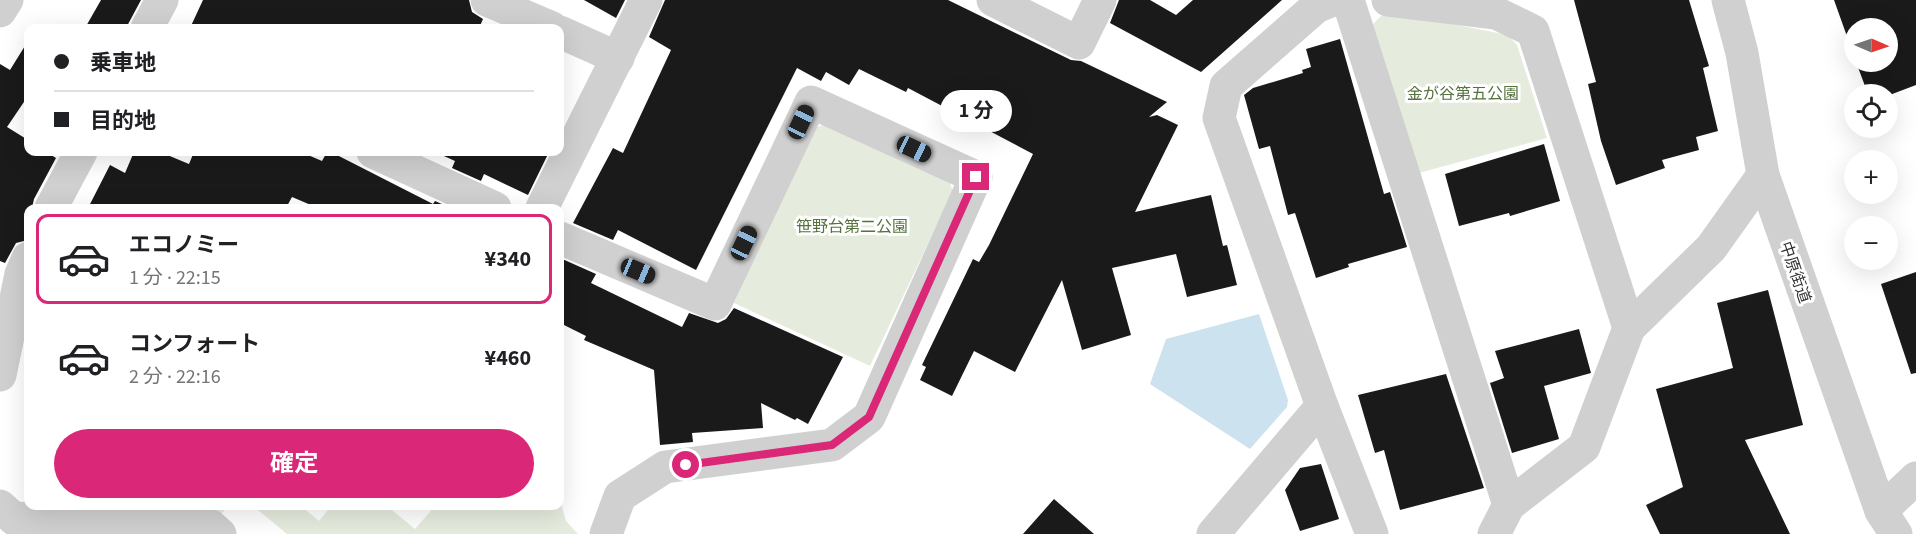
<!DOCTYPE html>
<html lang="ja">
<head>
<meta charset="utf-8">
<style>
	:root { --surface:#fff; --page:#f2f2f2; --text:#202124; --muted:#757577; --line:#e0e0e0; --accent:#db2777 }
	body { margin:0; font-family:"Source Sans 3","Noto Sans JP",sans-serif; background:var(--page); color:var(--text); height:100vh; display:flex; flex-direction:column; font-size:22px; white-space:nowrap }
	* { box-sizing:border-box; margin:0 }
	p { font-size:20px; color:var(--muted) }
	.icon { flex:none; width:33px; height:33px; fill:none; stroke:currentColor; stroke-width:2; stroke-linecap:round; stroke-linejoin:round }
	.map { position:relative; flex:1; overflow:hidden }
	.sheet { position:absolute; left:24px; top:204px; width:540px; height:306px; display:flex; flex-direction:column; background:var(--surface); border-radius:12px; box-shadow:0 6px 24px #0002 }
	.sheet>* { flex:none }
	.top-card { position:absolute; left:24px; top:24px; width:540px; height:132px; border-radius:12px; box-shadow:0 6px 24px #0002; display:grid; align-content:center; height:132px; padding:0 30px; background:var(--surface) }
	.needle { width:39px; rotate:92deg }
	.tools { position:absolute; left:1844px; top:18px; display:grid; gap:12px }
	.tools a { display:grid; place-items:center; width:54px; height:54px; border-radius:50%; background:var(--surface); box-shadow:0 6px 24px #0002; font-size:30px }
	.end { position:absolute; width:27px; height:27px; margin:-14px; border:8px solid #db2777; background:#fff; box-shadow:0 0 0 3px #fff }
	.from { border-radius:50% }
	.bubble { position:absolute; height:42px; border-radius:21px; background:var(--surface); box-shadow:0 6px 24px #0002; font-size:20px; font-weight:700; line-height:42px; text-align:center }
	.car { position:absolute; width:18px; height:36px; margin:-18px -9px; border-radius:8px; box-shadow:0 0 4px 2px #0007; background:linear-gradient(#222 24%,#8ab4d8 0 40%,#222 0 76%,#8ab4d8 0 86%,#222 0) }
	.top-card b { display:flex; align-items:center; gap:21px; height:57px; font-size:22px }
	.top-card b+b { border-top:2px solid var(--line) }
	.top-card i { width:15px; height:15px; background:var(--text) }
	ul { padding:10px 0 0; list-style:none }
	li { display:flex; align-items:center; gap:18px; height:90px; margin:0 12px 9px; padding:0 18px; border:3px solid transparent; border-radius:12px }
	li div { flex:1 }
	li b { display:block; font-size:22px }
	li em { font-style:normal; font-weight:700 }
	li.active { border-color:var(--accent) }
	li>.icon { width:54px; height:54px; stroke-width:1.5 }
	.action { display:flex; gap:12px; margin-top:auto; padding:12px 30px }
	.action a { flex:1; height:69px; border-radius:36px; background:var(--accent); color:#fff; font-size:24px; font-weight:700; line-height:69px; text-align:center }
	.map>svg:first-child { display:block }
</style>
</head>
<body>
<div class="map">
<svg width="1916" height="534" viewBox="0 0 1916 534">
	<rect width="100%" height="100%" fill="#fff"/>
	<g fill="#e5ecde">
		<path d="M1386 11 1508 35 1517 45 1547 138 1419 173 1371 26Z"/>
		<path d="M829 123 949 181 953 191 870 366 734 303 812 129Z"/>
		<path d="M560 500 566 521 578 534H287L253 506H301L319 521 331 506H387L415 529 435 506H560Z"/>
		<path d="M149 506H229L219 516 146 509Z"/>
	</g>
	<path fill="#cde2ef" d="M1259 314 1288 400 1287 407 1250 449 1150 384 1166 339Z"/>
	<g fill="#1a1a1a">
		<path d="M101 0H141L126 28H85Z"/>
		<path d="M203 0H469L472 12 483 19 479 28H190Z"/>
		<path d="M584 0H625L616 18Z"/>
		<path d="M665 0H948L1071 60 1081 61 1167 102 1149 117 1157 115 1178 125 1135 212 1211 195 1223 246 1227 245 1237 285 1187 297 1176 254 1112 268 1131 335 1082 350 1062 280 1015 372 974 351 952 396 920 380 926 367 922 365 973 259 979 262 989 245 1033 154 908 88 906 92 859 69 849 85 826 72 821 81 797 68 696 270 618 230 613 240 573 223 613 148 623 153 671 50 649 37Z"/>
		<path d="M1119 0H1150L1176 15 1193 0H1282L1201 72 1110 23Z"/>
		<path d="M1574 0H1689L1709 66 1703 68 1718 131 1696 137 1699 150 1662 160 1665 168 1616 185 1601 141 1588 84 1596 82Z"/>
		<path d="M1834 0H1916V85L1887 96 1868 94 1856 62H1887V28H1854V56Z"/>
		<path d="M1340 39 1384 194 1390 192 1407 247 1348 264 1349 267 1316 278 1295 213 1288 215 1270 146 1259 149 1244 95 1253 88 1303 73 1302 70 1311 67 1306 49Z"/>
		<path d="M28 41V96L7 127 28 140V152H46L56 158 34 199 32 208H28V240L16 243 5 263 0 261V64L10 70Z"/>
		<path d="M1544 144 1560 201 1510 216 1509 213 1459 226 1445 174Z"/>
		<path d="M134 152H160L189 164 194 152H301L322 161 327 152H331L433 204 435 201 451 208H318L292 197 286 208H88L110 165 125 173Z"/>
		<path d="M435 152H549L528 195 484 174 481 181 452 168 455 161Z"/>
		<path d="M560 258 596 274 591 283 682 327 689 313 718 323 726 319 734 308 843 357 808 424 797 418 795 420 761 403 763 428 692 433 693 442 660 445 654 370 584 340 586 336 560 323Z"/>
		<path d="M1916 272V373L1911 374 1881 284Z"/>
		<path d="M1768 290 1803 425 1745 440 1790 534H1660L1646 505 1683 487 1656 389 1733 368 1717 303Z"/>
		<path d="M1579 329 1591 373 1544 386 1559 439 1512 453 1490 383 1504 378 1495 351Z"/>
		<path d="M1446 374 1484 488 1400 510 1384 450 1375 453 1358 395Z"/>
		<path d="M1321 464 1339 519 1300 531 1285 490 1300 468Z"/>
		<path d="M1054 499 1094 534H1023Z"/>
	</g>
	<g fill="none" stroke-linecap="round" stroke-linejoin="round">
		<g stroke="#d0d0d0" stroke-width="33">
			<path d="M487 0 552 28"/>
			<path d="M993 0 1079 43 1100 0"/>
			<path d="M1348 0 1509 505"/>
			<path d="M1388 0 1496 13 1533 31 1629 328"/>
			<path d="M1728 0 1742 53 1763 175 1881 511 1896 534"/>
			<path d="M0 11 7 0"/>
			<path d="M147 28 162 0"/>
			<path d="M560 32 618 58"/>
			<path d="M373 152 495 208"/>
			<path d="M51 208 81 152"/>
			<path d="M542 208 646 0"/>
			<path d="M560 238 715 304 811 102 976 177 869 417 832 445 665 467 620 496 606 534"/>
			<path d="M0 375 21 274 28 258"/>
			<path d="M1322 406 1372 534"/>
			<path d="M1881 511 1916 478"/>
			<path d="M13 518 211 526 220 534"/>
			<path d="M1213 534 1322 406 1219 118 1226 86 1316 7 1333 0"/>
			<path d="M1494 534 1509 505 1584 447 1629 328 1711 248 1763 175"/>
		</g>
		<path stroke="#d0d0d0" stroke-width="33" d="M0 506 31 534"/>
	</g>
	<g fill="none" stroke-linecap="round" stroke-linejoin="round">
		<path stroke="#db2777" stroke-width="8" d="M686 465 832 445 869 417 976 177"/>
	</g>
	<g text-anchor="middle" stroke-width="6" stroke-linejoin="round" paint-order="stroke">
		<g font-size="16" fill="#55723c" stroke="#fff">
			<text x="1463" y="99">金が谷第五公園</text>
			<text x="852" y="232">笹野台第二公園</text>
		</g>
		<g font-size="16" fill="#333" stroke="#fff">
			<text transform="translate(1796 272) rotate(71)" y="6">中原街道</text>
		</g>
	</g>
</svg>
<div class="tools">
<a><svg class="needle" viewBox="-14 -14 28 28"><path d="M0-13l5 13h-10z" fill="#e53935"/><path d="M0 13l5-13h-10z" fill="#757577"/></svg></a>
<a><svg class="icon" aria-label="locate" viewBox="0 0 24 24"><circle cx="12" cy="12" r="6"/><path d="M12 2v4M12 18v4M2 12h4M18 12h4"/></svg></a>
<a>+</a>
<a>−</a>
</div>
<i class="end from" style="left:686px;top:465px"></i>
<i class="end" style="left:976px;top:177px"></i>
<div class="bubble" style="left:940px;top:90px;width:72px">1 分</div>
<i class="car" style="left:801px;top:122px;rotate:25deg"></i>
<i class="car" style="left:914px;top:149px;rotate:115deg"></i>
<i class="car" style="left:744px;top:243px;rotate:25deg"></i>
<i class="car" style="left:638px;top:271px;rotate:113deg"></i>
<div class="top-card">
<b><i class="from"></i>乗車地</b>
<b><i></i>目的地</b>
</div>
<section class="sheet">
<ul>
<li class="active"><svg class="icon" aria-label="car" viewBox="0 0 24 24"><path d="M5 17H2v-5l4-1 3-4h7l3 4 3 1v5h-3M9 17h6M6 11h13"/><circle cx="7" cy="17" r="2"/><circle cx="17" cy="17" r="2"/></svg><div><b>エコノミー</b><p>1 分 · 22:15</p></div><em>¥340</em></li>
<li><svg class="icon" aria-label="car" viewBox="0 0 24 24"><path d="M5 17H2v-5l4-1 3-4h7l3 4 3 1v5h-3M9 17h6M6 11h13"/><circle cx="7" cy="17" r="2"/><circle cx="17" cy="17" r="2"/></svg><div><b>コンフォート</b><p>2 分 · 22:16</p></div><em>¥460</em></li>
</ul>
<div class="action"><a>確定</a></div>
</section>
</div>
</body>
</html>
